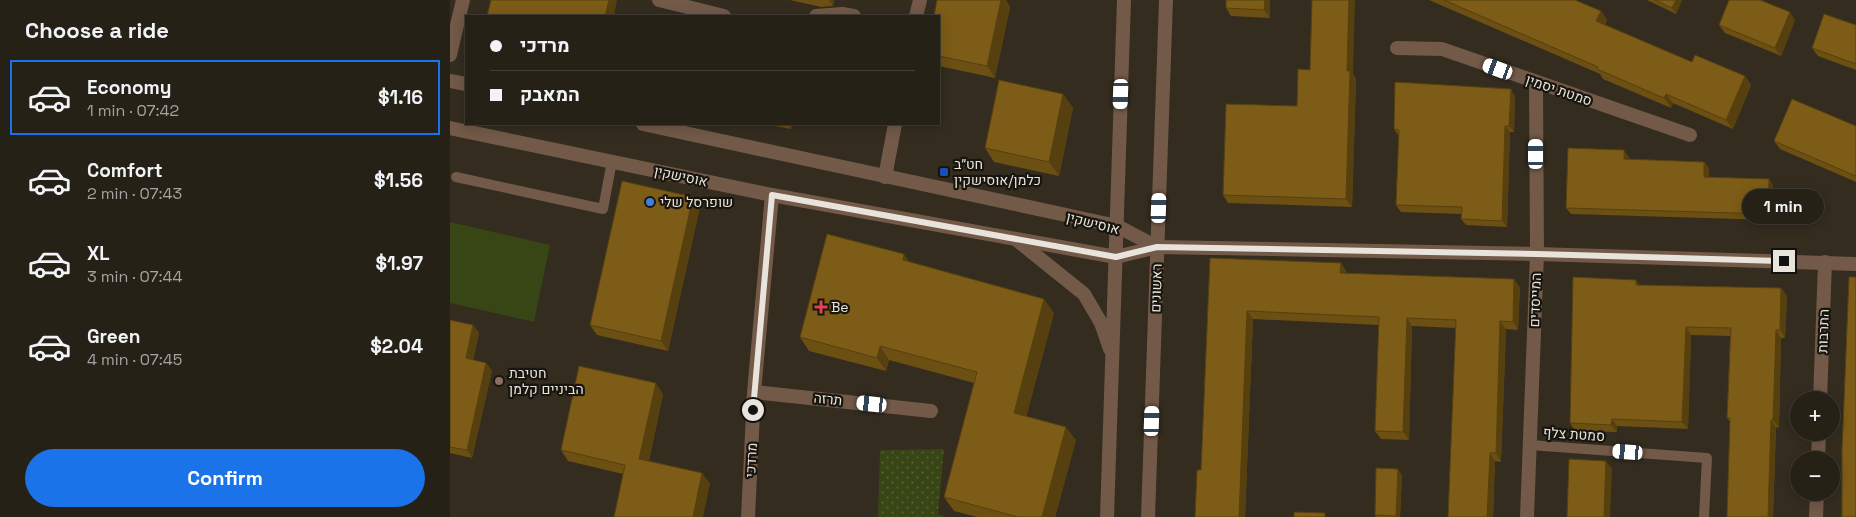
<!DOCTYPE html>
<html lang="en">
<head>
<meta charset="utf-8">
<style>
	:root { --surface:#262117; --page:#2e2920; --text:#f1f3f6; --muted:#a4a3a1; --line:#423e36; --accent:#1a73e8 }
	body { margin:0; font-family:"Space Grotesk",Heebo,sans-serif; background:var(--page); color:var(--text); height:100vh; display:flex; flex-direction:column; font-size:19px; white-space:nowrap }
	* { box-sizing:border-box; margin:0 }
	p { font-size:16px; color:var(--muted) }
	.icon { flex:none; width:28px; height:28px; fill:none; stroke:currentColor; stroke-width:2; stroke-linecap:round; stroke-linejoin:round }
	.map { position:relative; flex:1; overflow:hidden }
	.sheet { display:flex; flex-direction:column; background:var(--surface); width:450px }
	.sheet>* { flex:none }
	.top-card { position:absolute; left:15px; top:15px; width:475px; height:110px; border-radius:0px; box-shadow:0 2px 12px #0003,0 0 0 1px var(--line); display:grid; align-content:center; height:110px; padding:0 25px; background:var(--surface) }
	.fabs { position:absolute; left:1340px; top:391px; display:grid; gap:10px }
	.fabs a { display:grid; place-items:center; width:50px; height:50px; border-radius:50%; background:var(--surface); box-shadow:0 2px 12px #0003,0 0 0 1px var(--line); font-size:25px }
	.end { position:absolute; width:22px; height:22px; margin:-11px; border:6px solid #e8e3db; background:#111; box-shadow:0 0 0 2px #111 }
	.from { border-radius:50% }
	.bubble { position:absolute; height:35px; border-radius:18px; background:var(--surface); box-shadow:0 2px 12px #0003,0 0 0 1px var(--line); font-size:16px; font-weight:800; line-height:35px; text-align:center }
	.car { position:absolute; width:15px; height:30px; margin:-15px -8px; border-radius:6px; box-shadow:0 0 4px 1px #0007; background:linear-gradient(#fff 24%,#345 0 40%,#fff 0 76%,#345 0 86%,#fff 0) }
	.top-card b { display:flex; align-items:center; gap:18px; height:48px; font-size:19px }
	.top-card b+b { border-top:1px solid var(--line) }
	.top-card i { width:12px; height:12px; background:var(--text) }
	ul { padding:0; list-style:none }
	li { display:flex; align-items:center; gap:15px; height:75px; margin:0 10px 8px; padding:0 15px; border:2px solid transparent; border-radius:0px }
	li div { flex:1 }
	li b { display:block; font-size:19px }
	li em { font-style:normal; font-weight:800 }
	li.selected { border-color:var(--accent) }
	li>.icon { width:45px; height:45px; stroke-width:1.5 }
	h2 { padding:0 25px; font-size:22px; line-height:60px }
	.action { display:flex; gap:10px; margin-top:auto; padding:10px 25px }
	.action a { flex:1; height:58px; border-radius:30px; background:var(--accent); color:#fff; font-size:20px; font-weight:800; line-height:58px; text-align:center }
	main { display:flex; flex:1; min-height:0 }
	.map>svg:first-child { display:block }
</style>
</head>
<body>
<main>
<section class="sheet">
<h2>Choose a ride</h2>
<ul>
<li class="selected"><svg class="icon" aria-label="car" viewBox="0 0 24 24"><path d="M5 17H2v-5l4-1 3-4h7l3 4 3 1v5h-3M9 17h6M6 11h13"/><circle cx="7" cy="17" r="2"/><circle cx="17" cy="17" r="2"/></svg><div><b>Economy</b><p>1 min · 07:42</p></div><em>$1.16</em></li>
<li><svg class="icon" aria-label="car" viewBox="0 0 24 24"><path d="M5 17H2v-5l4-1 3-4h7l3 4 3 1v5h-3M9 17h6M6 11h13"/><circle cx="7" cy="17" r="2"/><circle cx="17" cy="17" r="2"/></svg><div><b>Comfort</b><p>2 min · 07:43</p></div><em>$1.56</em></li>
<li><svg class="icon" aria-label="car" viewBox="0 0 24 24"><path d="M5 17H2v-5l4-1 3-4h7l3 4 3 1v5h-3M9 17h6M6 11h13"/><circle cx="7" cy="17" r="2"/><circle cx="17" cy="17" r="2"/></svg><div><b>XL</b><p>3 min · 07:44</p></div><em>$1.97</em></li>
<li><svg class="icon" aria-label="car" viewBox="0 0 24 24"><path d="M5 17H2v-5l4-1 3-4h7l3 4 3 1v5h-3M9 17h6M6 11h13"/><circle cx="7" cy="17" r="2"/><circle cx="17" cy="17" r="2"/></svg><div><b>Green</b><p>4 min · 07:45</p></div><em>$2.04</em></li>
</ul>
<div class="action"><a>Confirm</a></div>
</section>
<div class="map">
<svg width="1406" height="517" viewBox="0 0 1406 517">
	<defs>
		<pattern id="park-dots" width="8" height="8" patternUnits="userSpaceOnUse" patternTransform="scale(1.25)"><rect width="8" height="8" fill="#384515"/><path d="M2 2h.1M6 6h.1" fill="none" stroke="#556036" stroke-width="1.8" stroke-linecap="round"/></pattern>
	</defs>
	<rect width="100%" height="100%" fill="#332c1f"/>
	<path fill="#384515" d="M0 222 100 245 84 322 0 303Z"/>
	<path fill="url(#park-dots)" d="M494 449 488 514 496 517H428L430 450Z"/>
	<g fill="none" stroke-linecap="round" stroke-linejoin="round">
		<g stroke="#725948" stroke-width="10">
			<path d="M6 177 153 209 162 161"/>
			<path d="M1080 445 1257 458 1254 517"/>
		</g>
		<g stroke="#725948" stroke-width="14">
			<path d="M209 0 274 16"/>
			<path d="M366 16 392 14 404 16"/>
			<path d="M466 16 470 0"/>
			<path d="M947 48 992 49 1240 135"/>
			<path d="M0 55 13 0"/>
			<path d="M435 177 445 124"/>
			<path d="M707 247 1087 254 1406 264"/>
			<path d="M304 392 481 411"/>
			<path d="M1370 400 1375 262"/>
			<path d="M1368 460 1369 432"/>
			<path d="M298 517 304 392 322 195"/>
			<path d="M1077 517 1087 254 1086 82"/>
			<path d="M1366 517 1367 492"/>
		</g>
		<g stroke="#725948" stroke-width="14">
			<path d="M0 81 16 84"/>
			<path d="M193 124 667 226 707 247"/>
			<path d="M0 128 322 195 666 257 707 247"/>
			<path d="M568 241 634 294 651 323 660 349"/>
			<path d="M657 517 674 0"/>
			<path d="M698 517 716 0"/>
		</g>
	</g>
	<g fill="#6b4f13">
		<path d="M340 0H384L383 6 371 7Z"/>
		<path d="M487 0H556L560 7 545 78 489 66V16Z"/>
		<path d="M820 0V18L781 16 776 8Z"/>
		<path d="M979 0H1125L1151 11 1157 20 1155 25 1242 62 1295 76 1301 85 1283 129 1223 103 1221 108 1153 79 1150 74Z"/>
		<path d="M1197 0H1232L1226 14Z"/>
		<path d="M1345 20 1331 56 1275 33 1269 25Z"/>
		<path d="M1406 25V70L1368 56 1362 48Z"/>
		<path d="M903 74 906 79 902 207 778 203 773 195 847 106Z"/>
		<path d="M613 94 623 108 609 176 544 162 535 148Z"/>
		<path d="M1065 96 1064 132H1060L1057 227 1016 225 1011 219V214L951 212 946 205 949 136 944 129Z"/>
		<path d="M315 124H342L341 129Z"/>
		<path d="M1406 126V182L1330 149 1324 141Z"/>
		<path d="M1179 157V159L1254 162 1259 168V177L1319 179 1323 186 1322 220 1121 214 1116 208Z"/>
		<path d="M250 207 218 351 147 335 140 325Z"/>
		<path d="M760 258 891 263 896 271V274L1070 287 1068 330 1056 329 1051 462 1045 461 1043 517H998L1006 328 962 326 959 440 931 439 925 431 929 325 803 319 795 517 751 470Z"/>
		<path d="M460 262 604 313 576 416 626 440 605 517H527L504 511 494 497 524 383 439 360 436 371 359 351 350 337Z"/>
		<path d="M1190 285 1331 288 1337 296 1335 338H1331L1329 428 1326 427 1323 517H1277L1280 422 1277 418 1280 336 1241 335 1238 429 1167 426V432L1125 431 1120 423Z"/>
		<path d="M0 320 23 325 29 333 23 360 36 363 42 371 22 458 0 453Z"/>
		<path d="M213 394 199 461 252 473 260 484 173 474 118 461 111 450Z"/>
		<path d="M952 475 950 517H926L925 515Z"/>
	</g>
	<g fill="#57400f">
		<path d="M159 0H167L164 16H155Z"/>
		<path d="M379 0H384L383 6Z"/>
		<path d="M551 0H556L560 7 545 78 537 66Z"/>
		<path d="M815 0H820V18L814 10Z"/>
		<path d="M899 0H905L903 74 906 79 902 207 896 199 897 71Z"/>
		<path d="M1226 0H1232L1226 14 1222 8Z"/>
		<path d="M1151 11 1157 20 1153 30 1146 21Z"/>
		<path d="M1340 12 1345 20 1331 56 1325 48Z"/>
		<path d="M1295 76 1301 85 1283 129 1276 120Z"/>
		<path d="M1061 89 1065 96 1064 132 1059 126Z"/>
		<path d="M613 94 623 108 609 176 599 162Z"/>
		<path d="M1216 94 1223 103 1221 108 1214 98Z"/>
		<path d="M337 124H342L341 129Z"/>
		<path d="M1055 126 1060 132 1057 227 1052 221Z"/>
		<path d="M1174 150 1179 157V166L1174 159Z"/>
		<path d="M1254 162 1259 168 1258 183 1254 177Z"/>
		<path d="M1319 179 1323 186 1322 220 1318 214Z"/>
		<path d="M243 197 250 207 218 351 211 341Z"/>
		<path d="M454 254 464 268 453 260Z"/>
		<path d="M891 263 896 271V281L890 273Z"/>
		<path d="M1064 279 1070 287 1068 330 1063 322Z"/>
		<path d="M1186 280 1191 287 1186 285Z"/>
		<path d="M1331 288 1337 296 1335 338 1330 330Z"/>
		<path d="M594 299 604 313 574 426 564 413Z"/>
		<path d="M797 311 803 319 795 517H789Z"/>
		<path d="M957 318 962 326 959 440 953 432Z"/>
		<path d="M1050 321 1056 329 1051 462 1046 453Z"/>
		<path d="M23 325 29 333 22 366 16 358Z"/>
		<path d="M1236 327 1241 335 1238 429 1232 422Z"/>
		<path d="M1326 330 1331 338 1329 428 1323 420Z"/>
		<path d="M430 346 439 360 436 371 427 358Z"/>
		<path d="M36 363 42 371 22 458 17 450Z"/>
		<path d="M206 383 213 394 197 470 189 459Z"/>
		<path d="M1162 419 1167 426V432L1161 425Z"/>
		<path d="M1321 420 1326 427 1323 517H1318Z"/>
		<path d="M616 427 626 440 605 517H592Z"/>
		<path d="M1040 453 1045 461 1043 517H1037Z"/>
		<path d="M1156 461 1162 469 1160 517H1154Z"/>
		<path d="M948 469 952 475 950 517H947L946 516Z"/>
		<path d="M252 473 260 484 253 517H243Z"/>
	</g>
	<g fill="#7c5c16" stroke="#57400f">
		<path d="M41 0H159L155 16H37Z"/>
		<path d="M487 0H551L537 66 489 56V16H484Z"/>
		<path d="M776 0H815L814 10 776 8Z"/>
		<path d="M862 0H899L897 71H900L896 199 773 195 776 104 847 106 848 69 860 70Z"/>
		<path d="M994 0H1125L1151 11 1146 21 1242 62 1245 55 1295 76 1276 120 1216 94 1214 98 1147 69 1148 67Z"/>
		<path d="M1205 0H1226L1222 8Z"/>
		<path d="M1279 0H1310L1340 12 1325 48 1269 25Z"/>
		<path d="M1374 14 1406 25V64L1362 48Z"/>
		<path d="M549 80 613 94 599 162 535 148Z"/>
		<path d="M945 82 1061 89 1059 126H1055L1052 221 1011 219 1012 207 946 205 949 130 944 129Z"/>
		<path d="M1342 99 1406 126V176L1324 141Z"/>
		<path d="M1118 148 1174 150V159L1254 162V177L1319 179 1318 214 1116 208Z"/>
		<path d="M172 181 243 197 211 341 140 325Z"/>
		<path d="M377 234 454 254 453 260 594 299 564 413 616 427 592 517H568L494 497 527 372 430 346 427 358 350 337Z"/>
		<path d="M760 258 891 263 890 273 1064 279 1063 322 1050 321 1046 453H1040L1037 517H998L1006 320 957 318 953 432 925 431 929 317 797 311 789 517H745L747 470H751Z"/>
		<path d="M1123 277 1186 280V285L1331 288 1330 330H1326L1323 420H1321L1318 517H1277L1280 418H1277L1281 328 1236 327 1232 422 1162 419 1161 425 1120 423Z"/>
		<path d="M1399 277H1406V517H1392V451Z"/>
		<path d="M0 320 23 325 16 358 36 363 17 450 0 447Z"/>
		<path d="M129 366 206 383 189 459 252 473 243 517H164L175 465 111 450Z"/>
		<path d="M1119 459 1156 461 1154 517H1117Z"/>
		<path d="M926 468 948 469 946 516 925 515Z"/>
		<path d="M844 512 875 513V517H844Z"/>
	</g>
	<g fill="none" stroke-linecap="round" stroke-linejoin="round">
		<path stroke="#e8e3db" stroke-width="6" d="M303 410 322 195 666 257 707 247 1087 254 1334 261"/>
	</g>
	<rect fill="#1a4fb4" stroke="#18150f" stroke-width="2" x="489" y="167" width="10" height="10" rx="2.5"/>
	<circle fill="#3f7fe0" stroke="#18150f" stroke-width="2" cx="200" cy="202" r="5"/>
	<path fill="#e0444e" stroke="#18150f" stroke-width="2" d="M368.5 299.5h5v5h5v5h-5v5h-5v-5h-5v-5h5z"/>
	<circle fill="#8d6e63" stroke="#18150f" stroke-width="2" cx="49" cy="381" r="5"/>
	<g text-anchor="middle" stroke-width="4.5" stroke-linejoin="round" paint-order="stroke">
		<g font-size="14" fill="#e8e3db" stroke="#18150f">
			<text transform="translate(1109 90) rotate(19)" y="5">סמטת יסמין</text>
			<text transform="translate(231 176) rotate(12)" y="5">אוסישקין</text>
			<text transform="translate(643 223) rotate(14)" y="5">אוסישקין</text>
			<text transform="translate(706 288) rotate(-88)" y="5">ראשונים</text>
			<text transform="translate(1085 300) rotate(-88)" y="5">המייסדים</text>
			<text transform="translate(1373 331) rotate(-88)" y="5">התרבות</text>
			<text transform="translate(378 399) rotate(6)" y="5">תרזה</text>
			<text transform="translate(1124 434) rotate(4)" y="5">סמטת צלף</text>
			<text transform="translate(301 460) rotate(-87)" y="5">מרדכי</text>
		</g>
		<g font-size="14" fill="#e8e3db" stroke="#18150f" text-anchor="start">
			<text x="504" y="169">חט״ב<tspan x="504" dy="16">כלמן/אוסישקין</tspan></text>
			<text x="210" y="207">שופרסל שלי</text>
			<text x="381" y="312">Be</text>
			<text x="59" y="378">חטיבת<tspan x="59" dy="16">הביניים קלמן</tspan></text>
		</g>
	</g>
</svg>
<div class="fabs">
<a>+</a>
<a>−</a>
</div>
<i class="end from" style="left:303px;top:410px"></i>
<i class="end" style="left:1334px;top:261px"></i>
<div class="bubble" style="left:1292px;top:189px;width:82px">1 min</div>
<i class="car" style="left:1048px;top:69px;rotate:290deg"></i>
<i class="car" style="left:671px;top:94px;rotate:182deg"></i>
<i class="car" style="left:1086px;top:154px;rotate:0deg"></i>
<i class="car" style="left:709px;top:208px;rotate:2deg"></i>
<i class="car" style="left:422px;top:404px;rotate:276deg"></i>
<i class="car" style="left:702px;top:421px;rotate:2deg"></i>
<i class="car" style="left:1178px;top:452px;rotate:274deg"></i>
<div class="top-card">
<b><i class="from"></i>מרדכי</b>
<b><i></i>המאבק</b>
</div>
</div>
</main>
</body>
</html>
